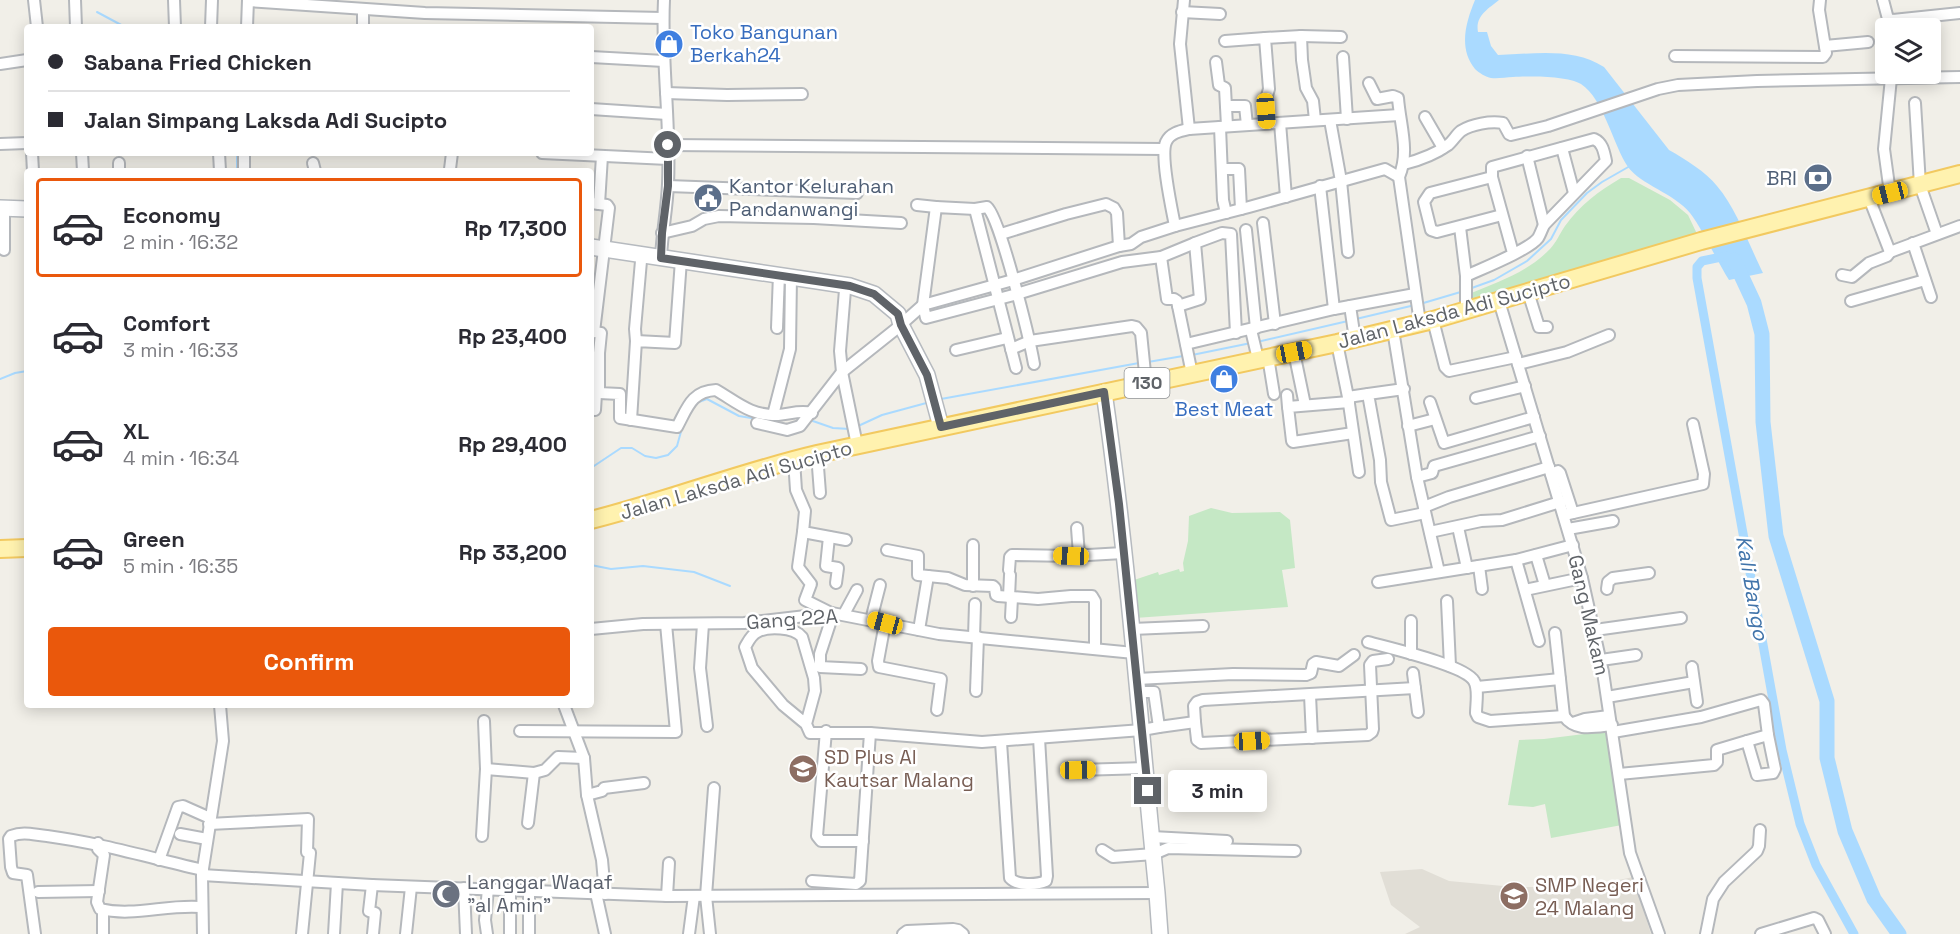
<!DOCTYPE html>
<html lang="en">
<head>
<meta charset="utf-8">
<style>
	:root { --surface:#fff; --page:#f2f2f3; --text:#2b2b33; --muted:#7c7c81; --line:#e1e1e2; --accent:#ea580c }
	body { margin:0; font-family:"Space Grotesk",sans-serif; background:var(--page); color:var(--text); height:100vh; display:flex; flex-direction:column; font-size:22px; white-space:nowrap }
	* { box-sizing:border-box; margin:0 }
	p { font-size:20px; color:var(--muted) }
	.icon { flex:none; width:33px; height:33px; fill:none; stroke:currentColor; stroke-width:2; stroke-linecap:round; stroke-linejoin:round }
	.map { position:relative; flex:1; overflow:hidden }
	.side { position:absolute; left:24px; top:168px; width:570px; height:540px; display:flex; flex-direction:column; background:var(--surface); border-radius:6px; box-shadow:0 3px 15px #0003 }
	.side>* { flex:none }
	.banner { position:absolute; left:24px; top:24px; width:570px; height:132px; border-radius:6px; box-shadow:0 3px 15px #0003; display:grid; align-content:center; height:132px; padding:0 24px; background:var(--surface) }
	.controls { position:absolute; left:1875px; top:18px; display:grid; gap:12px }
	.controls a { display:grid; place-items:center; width:66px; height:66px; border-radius:6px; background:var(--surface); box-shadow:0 3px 15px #0003; font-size:30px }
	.end { position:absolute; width:27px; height:27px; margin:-14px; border:8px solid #5f6368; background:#fff; box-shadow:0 0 0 3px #fff }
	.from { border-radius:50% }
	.bubble { position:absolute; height:42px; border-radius:6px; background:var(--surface); box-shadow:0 3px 15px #0003; font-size:20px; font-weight:800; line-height:42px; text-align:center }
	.car { position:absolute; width:18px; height:36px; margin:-18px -9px; border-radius:8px; box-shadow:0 0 4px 2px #0007; background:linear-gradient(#f5c518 24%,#345 0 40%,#f5c518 0 76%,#345 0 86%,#f5c518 0) }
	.banner b { display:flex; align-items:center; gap:21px; height:57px; font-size:22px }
	.banner b+b { border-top:2px solid var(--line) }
	.banner i { width:15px; height:15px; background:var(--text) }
	ul { padding:10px 0 0; list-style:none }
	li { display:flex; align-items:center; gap:18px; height:99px; margin:0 12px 9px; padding:0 12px; border:3px solid transparent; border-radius:6px }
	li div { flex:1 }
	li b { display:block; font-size:22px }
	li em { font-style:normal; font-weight:800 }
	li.selected { border-color:var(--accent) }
	li>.icon { width:54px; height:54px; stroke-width:1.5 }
	.action { display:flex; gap:12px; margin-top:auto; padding:12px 24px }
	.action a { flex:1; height:69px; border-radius:6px; background:var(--accent); color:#fff; font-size:24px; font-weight:800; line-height:69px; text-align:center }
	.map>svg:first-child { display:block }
</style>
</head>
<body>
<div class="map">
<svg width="1960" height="934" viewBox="0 0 1960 934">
	<rect width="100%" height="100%" fill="#f1efe8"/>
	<path fill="#e1ded6" d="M1422 869 1449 881 1514 887H1562L1605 883 1633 877 1651 934H1405L1420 927 1391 905 1380 872Z"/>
	<g fill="#c5e8c5">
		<path d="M1621 178H1629L1670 200 1688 215 1698 236 1469 304V294C1498 282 1528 272 1550 249 1556 243 1560 233 1565 226 1580 205 1599 191 1621 178Z"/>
		<path d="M1211 508 1232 513 1280 512 1290 520 1295 568 1282 570 1288 607 1135 618 1131 581 1158 572 1159 575 1179 569 1180 572 1184 571 1183 563 1188 541 1189 516Z"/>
		<path d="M1608 731 1622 825 1551 838 1545 804 1533 807 1508 805 1519 740 1544 739Z"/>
	</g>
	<path fill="#aadaff" d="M1475 0H1499C1488 9 1475 16 1478 32H1487L1491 46 1498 55C1534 54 1573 47 1604 67L1669 150C1685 159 1706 172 1717 186 1736 208 1750 247 1763 273L1729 280C1717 261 1703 230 1690 213 1675 194 1640 184 1628 167 1613 145 1604 99 1581 84 1567 76 1530 76 1513 77 1506 77 1498 79 1491 78 1486 77 1479 73 1475 69 1458 48 1466 22 1475 0Z"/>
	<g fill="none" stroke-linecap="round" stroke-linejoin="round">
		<g stroke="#aadaff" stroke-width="2">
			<path d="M97 12 125 27"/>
			<path d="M237 153V171"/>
			<path d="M1469 289 1494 280 1527 261 1551 239 1561 220 1587 193 1602 182 1630 166"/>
			<path d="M1420 304 1464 291"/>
			<path d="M1356 319 1415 305"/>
			<path d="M1257 342 1348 321"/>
			<path d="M1192 355 1251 343"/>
			<path d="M1148 362 1183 356"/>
			<path d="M0 379 15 373 27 371"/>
			<path d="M941 399 1139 363"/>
			<path d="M696 403 707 399 739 416 757 419"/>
			<path d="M810 420 833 428 850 429"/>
			<path d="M856 427 882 415 930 402"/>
			<path d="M591 468 621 448H632L645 456 656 458 668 455 677 446 682 428"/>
			<path d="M591 565 611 569 643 566 694 572 730 586"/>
		</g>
		<path stroke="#aadaff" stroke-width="9" d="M1726 256 1702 261 1697 267V278L1782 750 1800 824 1816 865 1854 934"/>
		<path stroke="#aadaff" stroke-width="15" d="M1734 260 1754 303 1762 334 1763 422 1776 536 1827 701V758L1845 831 1874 899 1899 934"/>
		<g stroke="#b5b8bc" stroke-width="14">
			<g id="street">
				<path d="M34 0 37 27"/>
				<path d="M75 0 76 27"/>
				<path d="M174 0 175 27"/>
				<path d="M1184 0 1180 44 1189 129"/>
				<path d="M1883 0 1888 19 1893 20 1960 13"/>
				<path d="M248 1 425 13 663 18"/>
				<path d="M363 10V27"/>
				<path d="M1182 12 1220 14"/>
				<path d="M211 27 212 0"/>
				<path d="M247 27 248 0"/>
				<path d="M1301 36 1341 37"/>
				<path d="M1265 38 1301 36 1302 60 1306 88 1313 101 1315 120"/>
				<path d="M1225 41 1265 38 1269 89 1266 99 1267 123"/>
				<path d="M1825 46 1868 42"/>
				<path d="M1675 56 1823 57 1826 53 1819 10 1820 0"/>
				<path d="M591 57 664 61"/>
				<path d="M1343 57 1347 119"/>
				<path d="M1216 62 1219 85 1225 88 1227 126"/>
				<path d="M0 64 27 60"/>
				<path d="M1369 83 1377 99 1393 96 1398 98C1400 125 1410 151 1399 177L1420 323"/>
				<path d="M666 93 727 95 802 94"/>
				<path d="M1915 103 1920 185 1937 234"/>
				<path d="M1226 106H1245L1247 125"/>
				<path d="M591 109 667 114"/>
				<path d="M1425 117 1443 148"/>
				<path d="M1330 120 1341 181 1348 252"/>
				<path d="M1280 123 1286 197"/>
				<path d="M1220 127 1223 200 1226 213"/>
				<path d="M0 144 27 143"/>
				<path d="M668 145 1164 149"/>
				<path d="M1562 148 1574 193"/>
				<path d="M32 153 33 171"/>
				<path d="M82 153 83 171"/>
				<path d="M219 153 220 171"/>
				<path d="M244 153V171"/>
				<path d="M542 153 668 159"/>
				<path d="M1527 156 1544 225"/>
				<path d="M119 163V171"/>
				<path d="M313 163 315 171"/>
				<path d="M1404 164C1420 160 1434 155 1448 145 1453 141 1456 135 1461 131 1472 124 1490 121 1503 123L1509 134 1511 135 1548 126 1658 89 1678 85 1757 81 1960 77"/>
				<path d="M450 169 452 153"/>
				<path d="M1223 169H1239L1241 209"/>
				<path d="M1492 177 1430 193 1424 202 1431 230 1437 232 1502 215"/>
				<path d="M668 186 857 193"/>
				<path d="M1320 186 1334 309"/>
				<path d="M1890 193 1884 149 1891 78"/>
				<path d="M591 203 607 205 609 208 594 332 601 333 599 353V393L620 394V418L677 427C687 409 691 391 716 390 738 403 751 416 778 415 791 414 799 410 812 413"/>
				<path d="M599 204 602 156"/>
				<path d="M917 205 936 207"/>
				<path d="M975 209 1016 368"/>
				<path d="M1263 223 1275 324"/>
				<path d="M1175 226C1172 210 1160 156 1166 142 1170 133 1180 131 1189 129L1399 115"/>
				<path d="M1460 227 1466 276V311"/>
				<path d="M1246 230 1256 328"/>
				<path d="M662 233 692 226 704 219 719 216 814 218 901 223"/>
				<path d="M1001 234 1066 214 1106 204 1114 208 1117 213 1119 246"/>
				<path d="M1913 243 1931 297"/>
				<path d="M4 250V208"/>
				<path d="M1890 252 1960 226"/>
				<path d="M1161 257 1167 299H1174L1177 301 1192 374"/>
				<path d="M661 258C662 233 667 209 668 184 671 123 661 61 664 0"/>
				<path d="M1842 275 1852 277 1869 263 1887 256 1890 252 1869 198"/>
				<path d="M1466 276C1481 269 1529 250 1538 238 1540 235 1542 229 1544 225L1606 161C1604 152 1603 143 1594 139L1492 167V177L1513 253"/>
				<path d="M845 290 840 351 842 372 857 445"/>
				<path d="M1528 292 1539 327H1547"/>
				<path d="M1499 301 1582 578 1603 672 1630 853 1659 934"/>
				<path d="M1851 301 1925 280"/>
				<path d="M1178 306 1200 299 1195 243 1222 233 1231 234 1236 333"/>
				<path d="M1350 306 1355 339"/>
				<path d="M1433 320 1445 367 1449 371 1516 357"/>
				<path d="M777 328 779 274"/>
				<path d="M1251 330 1258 359"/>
				<path d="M1393 330 1417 477 1439 572"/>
				<path d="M636 341 635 329 641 261"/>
				<path d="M1337 343 1348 397 1368 394"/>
				<path d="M1186 344 1334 309 1415 294"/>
				<path d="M1011 349 1030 341 1132 326 1136 327 1141 333 1146 383"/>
				<path d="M956 350 1007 338"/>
				<path d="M1294 352 1305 405"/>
				<path d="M1268 357 1274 394"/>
				<path d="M1034 364C1030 341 1000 217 987 207L975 209 936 207 923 305 926 318 1017 294 1122 262 1161 257 1195 243"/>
				<path d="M1518 364 1567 352 1609 335"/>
				<path d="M1404 389 1368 394 1380 460 1381 482 1391 520 1425 513"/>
				<path d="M1287 395 1288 407"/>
				<path d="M1348 397 1359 472"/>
				<path d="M1476 398 1525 386"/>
				<path d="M1349 402 1288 407 1292 441 1293 442 1353 433"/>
				<path d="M1430 402 1444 443 1534 417"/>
				<path d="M595 410 596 394 599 393"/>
				<path d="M773 415 790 349 791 276"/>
				<path d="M631 420 636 341 675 343 681 260"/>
				<path d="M757 423 787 430 800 426 842 372 896 329 923 305 1013 280 1119 246 1131 244 1141 237 1175 226 1249 207 1385 169 1399 177"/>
				<path d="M1408 426 1435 419"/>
				<path d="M817 454 820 493"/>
				<path d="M794 460 796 490 805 511 803 532 846 540"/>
				<path d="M1551 474 1558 471 1560 473 1573 513"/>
				<path d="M1417 477 1432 473 1434 466 1540 436"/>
				<path d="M1424 507 1449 497 1549 467"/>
				<path d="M1564 515 1703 484 1704 474 1693 424"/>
				<path d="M1458 527 1467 568"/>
				<path d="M1077 528 1079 555"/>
				<path d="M1568 529 1613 521"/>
				<path d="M803 532 798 567 811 584 805 600 831 613"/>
				<path d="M1430 532 1481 521 1502 520 1560 502"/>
				<path d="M829 537 826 566 838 568 836 583"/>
				<path d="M973 545V586"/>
				<path d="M887 550 918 556V575L948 578 965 585 993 586 995 588 996 595 998 596 1038 599 1071 596H1092L1095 601V648"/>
				<path d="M1536 555 1545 585"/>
				<path d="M1516 560 1539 641"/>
				<path d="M1479 566 1482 589"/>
				<path d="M1009 570 1010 557 1012 555 1071 556 1123 553"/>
				<path d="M1378 582 1516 560 1573 545"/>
				<path d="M1607 589 1608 582 1613 578 1649 573"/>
				<path d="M1525 590 1582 578"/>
				<path d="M1009 597 1010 575"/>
				<path d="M1447 601 1450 666"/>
				<path d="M833 614 820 654V667L861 669"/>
				<path d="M844 614 857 590"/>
				<path d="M1011 617 1012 598"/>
				<path d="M871 620 880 585"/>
				<path d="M885 623 878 661 879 667 941 679 937 710"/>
				<path d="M703 624 700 668 707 726"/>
				<path d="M591 629 643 624 744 623 832 613 939 634 1134 653"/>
				<path d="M1132 629 1203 626"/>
				<path d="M919 630 928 576"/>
				<path d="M1595 630 1681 618"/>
				<path d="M1555 633 1564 716"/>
				<path d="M974 637 975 604"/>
				<path d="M1368 642C1389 648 1465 665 1474 681 1479 689 1476 704 1476 713L1478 717 1490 721 1564 716C1575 732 1594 727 1612 725"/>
				<path d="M1411 654V621"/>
				<path d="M1601 660 1636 655"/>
				<path d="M1692 667 1697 702"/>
				<path d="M1413 673 1418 712"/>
				<path d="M1137 679 1233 674 1306 675 1311 673 1313 664 1316 662 1339 666 1354 655"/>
				<path d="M1477 687 1560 679"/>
				<path d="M976 691 978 637"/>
				<path d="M1138 692H1154L1159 727 1195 722 1197 740 1201 743 1368 735 1372 732 1373 729 1370 665 1373 661 1388 659"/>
				<path d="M1310 695 1312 738"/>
				<path d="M1607 697 1694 682"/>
				<path d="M564 705 584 758 587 795 602 860 605 894"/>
				<path d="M1195 722 1194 706 1197 702 1203 700 1415 688"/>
				<path d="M1573 723 1585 719 1609 716"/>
				<path d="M806 724 815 691 814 678 802 637C794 627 768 626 757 632 751 635 748 642 745 647L752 668 783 705 806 724 810 733H870L982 742 1142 730 1159 727"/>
				<path d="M520 731 676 732 666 624"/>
				<path d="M826 731 817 836 821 841H863"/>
				<path d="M1613 732 1701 717 1761 700 1764 704 1768 735 1747 741"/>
				<path d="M1001 742 1010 878C1017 886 1037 885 1046 881L1047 876 1039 738"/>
				<path d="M486 769 534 773 545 770 558 757 584 758"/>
				<path d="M1078 770 1146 768"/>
				<path d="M1619 774 1714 765 1717 762V750L1747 741 1757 775 1773 773 1775 769 1768 735"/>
				<path d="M587 795 602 791 604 788 644 783"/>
				<path d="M528 823 534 773"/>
				<path d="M209 824 308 819 307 852 310 853 302 934"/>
				<path d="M180 834 207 839"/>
				<path d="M482 836 486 769 484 721"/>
				<path d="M1152 837 1227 841"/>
				<path d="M98 843V849L104 855 97 902 100 909C134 917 167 904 201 907"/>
				<path d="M1102 850 1113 857 1154 854 1168 848 1295 851"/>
				<path d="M159 860 178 807 183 806 210 818"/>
				<path d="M202 875 372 885 667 896 1157 893"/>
				<path d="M812 881 856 884 860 881 870 733"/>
				<path d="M372 885 369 911 375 913 373 934"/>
				<path d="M464 888 466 934"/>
				<path d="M510 890V934"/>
				<path d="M529 891V934"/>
				<path d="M38 892 99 891"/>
				<path d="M596 893 605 934"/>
				<path d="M667 896 669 863"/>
				<path d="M35 934 27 875 13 873 11 867 9 839 11 836C24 831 34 835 47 836 100 843 151 858 203 870"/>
				<path d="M103 934V910"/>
				<path d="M203 934 202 875 223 741 220 705"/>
				<path d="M334 934 337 883"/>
				<path d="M406 934 411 887"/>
				<path d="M487 934 485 920 488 889"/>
				<path d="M689 934 694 896"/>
				<path d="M710 934 706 896 714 788"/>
				<path d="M903 934 907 931 953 929 958 930 963 934"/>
				<path d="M1706 934 1713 899 1724 882 1757 851 1759 846 1760 830"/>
				<path d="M1761 934 1814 918 1818 920 1825 934"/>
			</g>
		</g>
		<g stroke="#b6babf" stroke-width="18">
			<g id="secondary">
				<path d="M0 208 27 209"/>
				<path d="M591 247 850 286 874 294 898 314 901 325 927 375 941 427"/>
				<path d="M1104 392C1128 558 1140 726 1157 893L1160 934"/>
			</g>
		</g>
		<g stroke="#f2c960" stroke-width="20">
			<g id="primary">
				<path d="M591 520C667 501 740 472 817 454L1337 343 1433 320 1701 241 1960 174"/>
				<path d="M0 549 27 548"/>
			</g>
		</g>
		<use href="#street" stroke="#fff" stroke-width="10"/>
		<use href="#secondary" stroke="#fff" stroke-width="15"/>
		<use href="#primary" stroke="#fff2af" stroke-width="16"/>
	</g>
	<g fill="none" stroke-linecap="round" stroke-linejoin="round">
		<path stroke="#5f6368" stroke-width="8" d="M668 145V186L662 233 661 258 850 286 874 294 898 314 901 325 927 375 941 427 1104 392 1119 504 1148 791"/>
	</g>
	<defs>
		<g id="shop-disc" transform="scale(1.5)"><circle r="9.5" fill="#3f7fe0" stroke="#fff"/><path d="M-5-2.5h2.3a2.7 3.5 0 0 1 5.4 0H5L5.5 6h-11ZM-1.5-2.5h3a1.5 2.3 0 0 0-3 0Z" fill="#fff"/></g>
		<g id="bank-disc" transform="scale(1.5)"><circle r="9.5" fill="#5c6f8a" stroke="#fff"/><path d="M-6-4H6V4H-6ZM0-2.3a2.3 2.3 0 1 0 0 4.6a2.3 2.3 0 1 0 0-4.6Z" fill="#fff"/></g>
		<g id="civic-disc" transform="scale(1.5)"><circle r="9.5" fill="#5c6f8a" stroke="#fff"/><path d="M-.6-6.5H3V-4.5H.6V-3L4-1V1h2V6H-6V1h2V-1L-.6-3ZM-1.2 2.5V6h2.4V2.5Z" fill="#fff"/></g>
		<g id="school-disc" transform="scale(1.5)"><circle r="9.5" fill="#8d6e63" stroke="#fff"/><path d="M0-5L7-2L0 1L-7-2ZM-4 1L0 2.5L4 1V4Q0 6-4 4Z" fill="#fff"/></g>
		<g id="mosque-disc" transform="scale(1.5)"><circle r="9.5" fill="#6b7280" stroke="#fff"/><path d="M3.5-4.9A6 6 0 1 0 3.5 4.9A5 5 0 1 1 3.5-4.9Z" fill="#fff"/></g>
	</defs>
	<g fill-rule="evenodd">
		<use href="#shop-disc" x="669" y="44"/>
		<use href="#bank-disc" x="1818" y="178"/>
		<use href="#civic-disc" x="708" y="198"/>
		<use href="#shop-disc" x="1224" y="379"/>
		<use href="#school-disc" x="803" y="769"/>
		<use href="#mosque-disc" x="446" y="894"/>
		<use href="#school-disc" x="1514" y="896"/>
	</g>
	<g text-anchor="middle" stroke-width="5" stroke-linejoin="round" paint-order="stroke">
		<rect fill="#fff" stroke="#8f9295" stroke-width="1.5" x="1124.5" y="368" width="45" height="30" rx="4.5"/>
		<g font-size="18" font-weight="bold" fill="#5f6368">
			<text x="1147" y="389">130</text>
		</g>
		<g font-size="20" fill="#366cbe" stroke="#fff" text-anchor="start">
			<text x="690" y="39">Toko Bangunan<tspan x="690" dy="23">Berkah24</tspan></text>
			<text x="1224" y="416" text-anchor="middle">Best Meat</text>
		</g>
		<g font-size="20" fill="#4e5e75" stroke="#fff" text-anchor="end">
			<text x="1797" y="185">BRI</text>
			<text x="729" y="193" text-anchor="start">Kantor Kelurahan<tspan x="729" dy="23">Pandanwangi</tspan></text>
		</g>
		<g font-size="20" fill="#5f6368" stroke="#fff">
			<text transform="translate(1454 311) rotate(-15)" y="7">Jalan Laksda Adi Sucipto</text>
			<text transform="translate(736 480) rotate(-16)" y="7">Jalan Laksda Adi Sucipto</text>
			<text transform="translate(1589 615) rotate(77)" y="7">Gang Makam</text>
			<text transform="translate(792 619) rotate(-4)" y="7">Gang 22A</text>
		</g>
		<g font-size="20" fill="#785e54" stroke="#fff" text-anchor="start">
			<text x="824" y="764">SD Plus Al<tspan x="824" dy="23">Kautsar Malang</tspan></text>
			<text x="1535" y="892">SMP Negeri<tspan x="1535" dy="23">24 Malang</tspan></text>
		</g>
		<g font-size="20" fill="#5b616d" stroke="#fff" text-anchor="start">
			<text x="467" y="889">Langgar Waqaf<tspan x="467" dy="23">"al Amin"</tspan></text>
		</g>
		<g font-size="21" font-style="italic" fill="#4174aa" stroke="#fff">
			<text transform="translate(1752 588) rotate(80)" y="7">Kali Bango</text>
		</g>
	</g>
</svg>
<div class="controls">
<a><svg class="icon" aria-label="layers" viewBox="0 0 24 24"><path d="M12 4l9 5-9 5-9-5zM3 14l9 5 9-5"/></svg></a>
</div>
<i class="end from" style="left:668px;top:145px"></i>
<i class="end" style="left:1148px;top:791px"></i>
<div class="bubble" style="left:1168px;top:770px;width:99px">3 min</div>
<i class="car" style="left:1266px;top:111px;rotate:176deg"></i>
<i class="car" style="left:1890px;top:193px;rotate:256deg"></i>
<i class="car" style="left:1294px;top:352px;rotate:79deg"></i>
<i class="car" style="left:1071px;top:556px;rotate:272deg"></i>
<i class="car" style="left:885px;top:623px;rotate:285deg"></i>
<i class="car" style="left:1252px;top:741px;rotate:87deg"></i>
<i class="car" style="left:1078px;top:770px;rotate:89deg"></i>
<div class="banner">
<b><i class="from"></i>Sabana Fried Chicken</b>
<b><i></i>Jalan Simpang Laksda Adi Sucipto</b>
</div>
<section class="side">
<ul>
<li class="selected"><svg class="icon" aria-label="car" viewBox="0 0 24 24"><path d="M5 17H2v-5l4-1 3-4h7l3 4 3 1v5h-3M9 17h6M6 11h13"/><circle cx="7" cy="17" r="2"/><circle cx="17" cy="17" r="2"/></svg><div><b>Economy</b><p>2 min · 16:32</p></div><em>Rp 17,300</em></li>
<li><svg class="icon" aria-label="car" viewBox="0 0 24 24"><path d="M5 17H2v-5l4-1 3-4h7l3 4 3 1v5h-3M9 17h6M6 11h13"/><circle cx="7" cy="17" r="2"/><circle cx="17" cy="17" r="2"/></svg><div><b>Comfort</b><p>3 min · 16:33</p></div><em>Rp 23,400</em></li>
<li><svg class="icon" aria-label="car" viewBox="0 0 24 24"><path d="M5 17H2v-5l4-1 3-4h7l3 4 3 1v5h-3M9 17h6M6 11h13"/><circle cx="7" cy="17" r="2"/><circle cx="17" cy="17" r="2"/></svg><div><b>XL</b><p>4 min · 16:34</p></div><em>Rp 29,400</em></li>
<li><svg class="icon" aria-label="car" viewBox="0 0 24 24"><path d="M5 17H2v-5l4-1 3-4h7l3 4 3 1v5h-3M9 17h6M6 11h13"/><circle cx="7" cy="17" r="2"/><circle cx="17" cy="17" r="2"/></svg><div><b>Green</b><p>5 min · 16:35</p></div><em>Rp 33,200</em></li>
</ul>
<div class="action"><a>Confirm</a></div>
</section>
</div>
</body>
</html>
